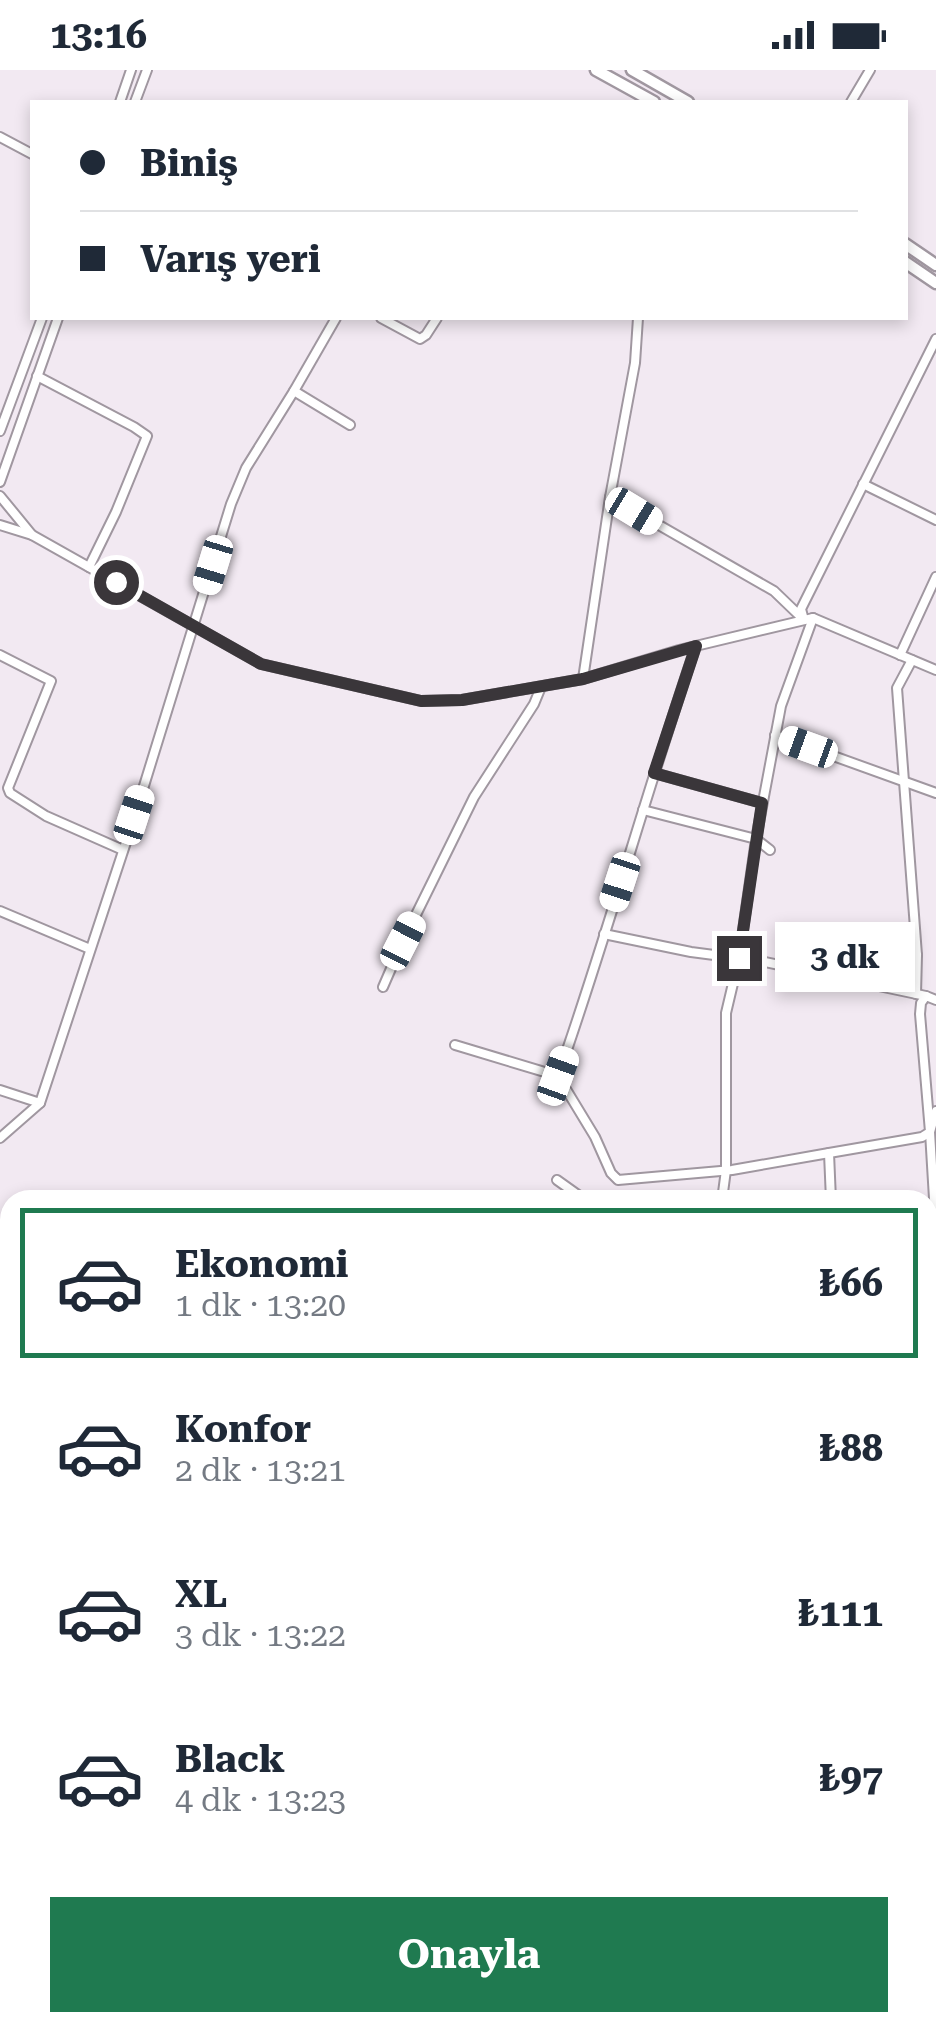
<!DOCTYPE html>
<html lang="tr">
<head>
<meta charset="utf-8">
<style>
	:root { --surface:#fff; --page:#f2f2f3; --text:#1f2937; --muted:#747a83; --line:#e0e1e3; --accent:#1f7a50 }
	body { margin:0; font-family:"Roboto Serif",serif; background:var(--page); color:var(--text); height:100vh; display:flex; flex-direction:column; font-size:38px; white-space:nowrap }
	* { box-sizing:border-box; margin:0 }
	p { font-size:32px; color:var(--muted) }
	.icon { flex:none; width:55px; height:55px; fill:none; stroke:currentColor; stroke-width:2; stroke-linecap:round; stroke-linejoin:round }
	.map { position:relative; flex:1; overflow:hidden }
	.side { position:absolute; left:0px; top:1120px; width:938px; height:842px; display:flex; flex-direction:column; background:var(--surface); border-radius:30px 30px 0 0; box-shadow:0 5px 15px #0003 }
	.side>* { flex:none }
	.guide { position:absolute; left:30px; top:30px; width:878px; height:220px; border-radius:0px; box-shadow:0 5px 15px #0003; display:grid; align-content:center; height:220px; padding:0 50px; background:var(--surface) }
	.end { position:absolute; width:45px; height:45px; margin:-22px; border:12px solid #3a363a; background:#fff; box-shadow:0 0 0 5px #fff }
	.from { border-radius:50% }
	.bubble { position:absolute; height:70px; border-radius:0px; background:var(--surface); box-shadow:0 5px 15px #0003; font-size:32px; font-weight:700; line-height:70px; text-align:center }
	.car { position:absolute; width:30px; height:60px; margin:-30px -15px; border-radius:12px; box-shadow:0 0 8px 2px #0007; background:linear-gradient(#fff 24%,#345 0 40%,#fff 0 76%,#345 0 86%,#fff 0) }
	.guide b { display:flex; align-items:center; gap:35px; height:95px; font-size:38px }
	.guide b+b { border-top:2px solid var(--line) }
	.guide i { width:25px; height:25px; background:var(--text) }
	ul { padding:18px 0 0; list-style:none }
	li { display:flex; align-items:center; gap:30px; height:150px; margin:0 20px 15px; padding:0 30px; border:5px solid transparent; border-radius:0px }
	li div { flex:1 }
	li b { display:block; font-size:38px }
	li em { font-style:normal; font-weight:700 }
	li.active { border-color:var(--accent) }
	li>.icon { width:90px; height:90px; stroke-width:1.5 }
	.primary-button { display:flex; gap:20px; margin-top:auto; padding:20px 50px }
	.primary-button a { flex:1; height:115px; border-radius:0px; background:var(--accent); color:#fff; font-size:40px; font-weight:700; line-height:115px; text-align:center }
	.status { display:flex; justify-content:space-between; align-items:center; height:70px; padding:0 50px; background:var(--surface); direction:ltr }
	.status svg { height:28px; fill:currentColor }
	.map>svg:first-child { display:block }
</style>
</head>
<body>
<div class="status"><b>13:16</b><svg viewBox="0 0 49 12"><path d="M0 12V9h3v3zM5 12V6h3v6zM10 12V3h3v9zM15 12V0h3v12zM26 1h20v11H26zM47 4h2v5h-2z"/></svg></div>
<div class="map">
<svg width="936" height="1961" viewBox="0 0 936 1961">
	<rect width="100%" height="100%" fill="#f2e9f2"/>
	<path fill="#b0cda5" d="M0 1815 5 1816 10 1830V1952H324L329 1961H0Z"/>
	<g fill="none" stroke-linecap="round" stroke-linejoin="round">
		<g stroke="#a097a0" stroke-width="12">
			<g id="minor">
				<path d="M120 32 131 0"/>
				<path d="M135 32 147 0"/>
				<path d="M851 32 870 0"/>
				<path d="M0 67 32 84"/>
				<path d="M381 248 420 269 426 265 437 248"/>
				<path d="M37 306 134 357 147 366 116 442 89 497"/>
				<path d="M294 321 336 248"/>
				<path d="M0 361 42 248"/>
				<path d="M0 412 58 248"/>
				<path d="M863 414 936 450"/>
				<path d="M0 426 32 465"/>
				<path d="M610 427 774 521 801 547"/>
				<path d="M0 455 32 465 261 594 421 631 462 630 583 609 679 580 813 548 936 600"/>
				<path d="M804 550 801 539 936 269"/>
				<path d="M0 585 51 611 8 718 10 723 46 746 123 780"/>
				<path d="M900 585 936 507"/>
				<path d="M912 590 897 618 917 885 916 924"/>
				<path d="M583 609 610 427 635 293 638 248"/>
				<path d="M775 665 936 723"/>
				<path d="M654 703 762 733"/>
				<path d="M643 740 756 769 739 888 726 943V1100L722 1130"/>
				<path d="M770 780 756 769 781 636 813 548"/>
				<path d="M0 841 90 879"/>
				<path d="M841 858 917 885"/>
				<path d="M604 864 691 882 760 891 926 926"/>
				<path d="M383 917 403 871 474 727 534 634 541 617"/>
				<path d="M455 975 558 1006 595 1067 611 1103 618 1110 732 1100 829 1083"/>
				<path d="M558 1006C608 864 647 719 696 576"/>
				<path d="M0 1020 40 1033"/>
				<path d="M936 1041 930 1062 936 1162"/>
				<path d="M0 1068 40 1033 135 745 231 434 246 398 294 321 350 355"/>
				<path d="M557 1110 585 1130"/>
				<path d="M831 1130 829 1083 922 1067 930 1062 920 944 921 933 926 926 936 930"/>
				<path d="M928 1173 936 1171"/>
				<path d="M928 1249 936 1248"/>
				<path d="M928 1379 936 1377"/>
				<path d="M928 1609 936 1572"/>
				<path d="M928 1632 932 1691 936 1699"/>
			</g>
		</g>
		<g stroke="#a097a0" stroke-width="15">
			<g id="major">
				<path d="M596 0 654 32"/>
				<path d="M632 0 688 32"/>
				<path d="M905 174 936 195"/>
				<path d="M905 192 936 213"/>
			</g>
		</g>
		<use href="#minor" stroke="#fff" stroke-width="8"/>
		<use href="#major" stroke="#fff" stroke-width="10"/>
	</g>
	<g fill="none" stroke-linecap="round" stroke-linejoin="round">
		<path stroke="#3a363a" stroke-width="12" d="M116 512 261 594 421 631 462 630 583 609 696 576 654 703 762 733 739 888"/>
	</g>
</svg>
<i class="end from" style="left:116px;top:512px"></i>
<i class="end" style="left:739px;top:888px"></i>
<div class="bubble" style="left:775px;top:852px;width:140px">3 dk</div>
<i class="car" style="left:634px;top:441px;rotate:121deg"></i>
<i class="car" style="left:213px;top:495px;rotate:197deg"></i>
<i class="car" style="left:808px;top:677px;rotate:290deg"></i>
<i class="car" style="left:134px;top:745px;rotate:18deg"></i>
<i class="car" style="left:620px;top:812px;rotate:198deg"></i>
<i class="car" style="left:403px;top:871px;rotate:27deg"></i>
<i class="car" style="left:558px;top:1006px;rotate:20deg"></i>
<div class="guide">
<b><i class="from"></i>Biniş</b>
<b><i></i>Varış yeri</b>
</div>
<section class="side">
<ul>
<li class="active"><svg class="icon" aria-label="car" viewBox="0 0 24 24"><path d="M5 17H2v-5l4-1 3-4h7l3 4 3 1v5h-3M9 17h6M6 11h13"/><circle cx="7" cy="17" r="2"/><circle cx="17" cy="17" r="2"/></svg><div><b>Ekonomi</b><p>1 dk · 13:20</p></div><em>₺66</em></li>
<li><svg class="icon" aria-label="car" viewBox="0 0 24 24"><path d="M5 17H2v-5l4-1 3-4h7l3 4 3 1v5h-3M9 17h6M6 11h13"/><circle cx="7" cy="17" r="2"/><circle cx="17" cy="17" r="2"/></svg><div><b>Konfor</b><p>2 dk · 13:21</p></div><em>₺88</em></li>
<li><svg class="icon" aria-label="car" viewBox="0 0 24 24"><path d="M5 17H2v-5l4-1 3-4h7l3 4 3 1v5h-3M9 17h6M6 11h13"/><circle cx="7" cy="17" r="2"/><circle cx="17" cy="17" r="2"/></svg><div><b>XL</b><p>3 dk · 13:22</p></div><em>₺111</em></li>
<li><svg class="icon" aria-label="car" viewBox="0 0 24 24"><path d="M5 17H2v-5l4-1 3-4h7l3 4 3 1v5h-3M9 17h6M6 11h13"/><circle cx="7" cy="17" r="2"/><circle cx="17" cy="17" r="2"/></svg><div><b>Black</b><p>4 dk · 13:23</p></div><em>₺97</em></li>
</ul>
<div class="primary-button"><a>Onayla</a></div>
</section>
</div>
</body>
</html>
